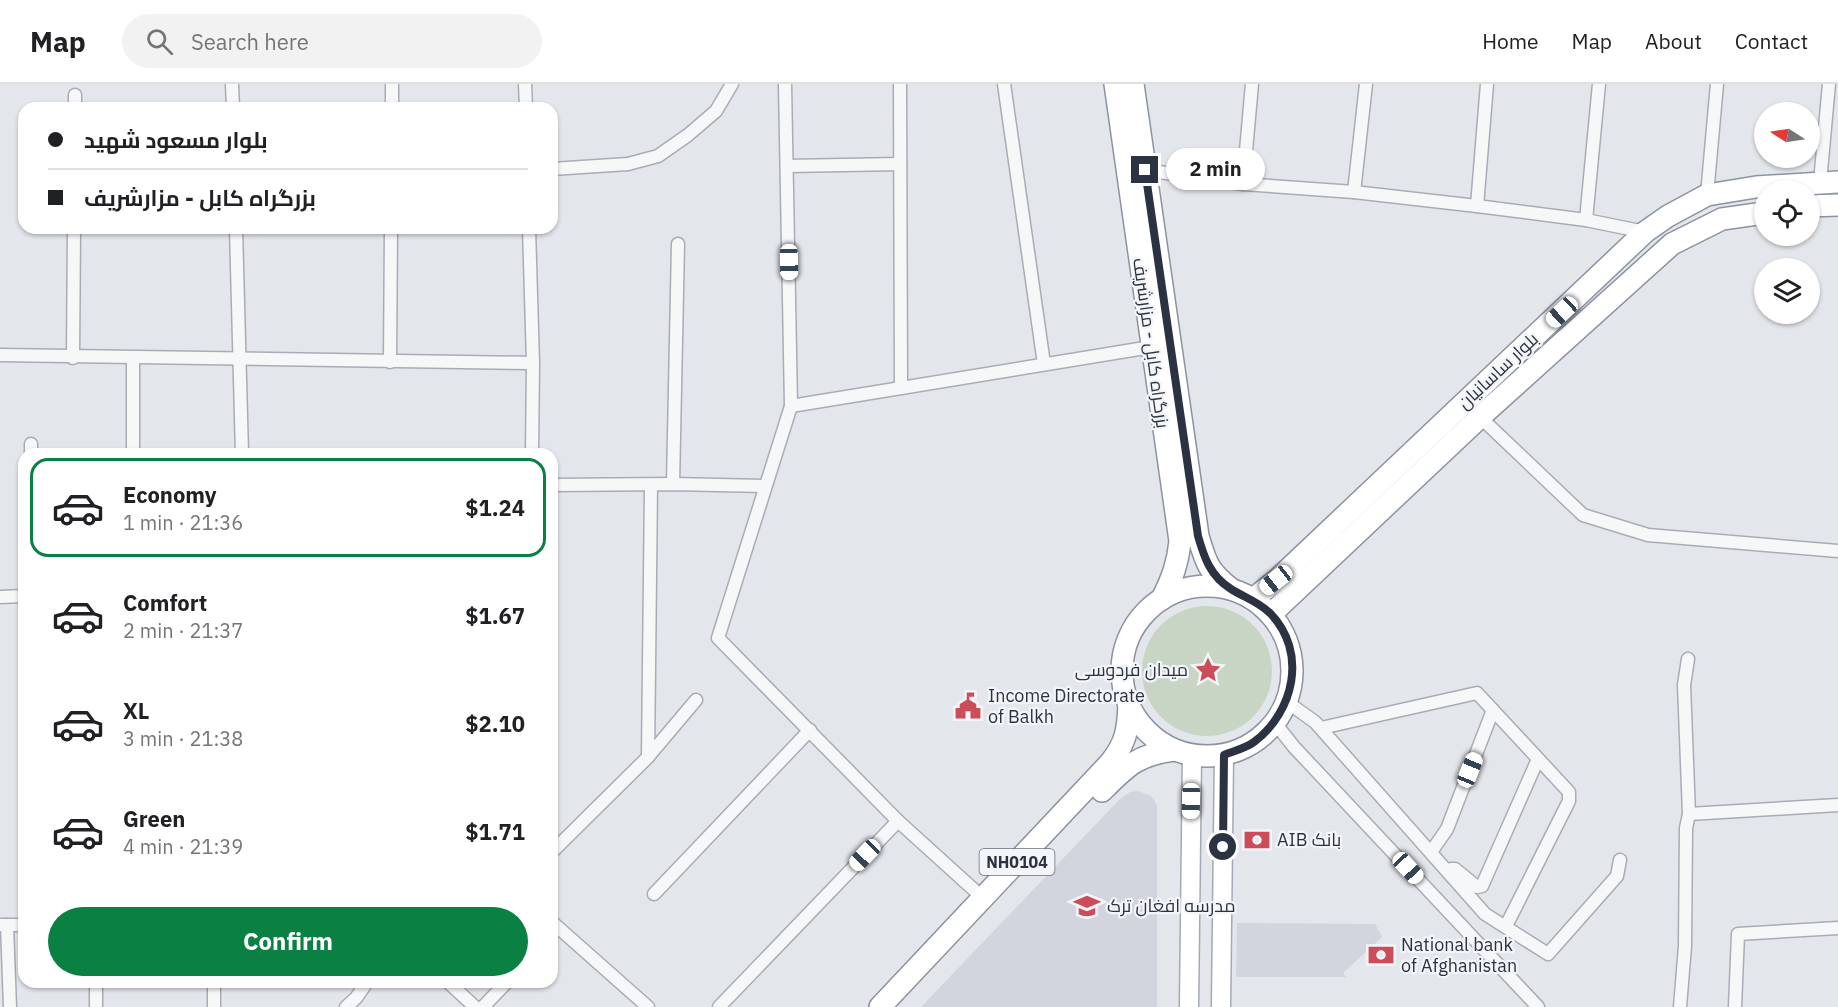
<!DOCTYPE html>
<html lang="en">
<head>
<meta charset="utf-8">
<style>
	:root { --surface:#fff; --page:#f2f2f2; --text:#202124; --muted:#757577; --line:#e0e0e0; --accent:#0b8043 }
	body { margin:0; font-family:"IBM Plex Sans",Cairo,sans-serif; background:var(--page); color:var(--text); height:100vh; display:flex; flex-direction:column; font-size:22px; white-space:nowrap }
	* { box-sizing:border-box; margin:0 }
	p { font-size:20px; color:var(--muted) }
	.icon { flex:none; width:33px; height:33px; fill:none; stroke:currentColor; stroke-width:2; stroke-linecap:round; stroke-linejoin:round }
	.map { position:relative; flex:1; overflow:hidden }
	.details { position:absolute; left:18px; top:364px; width:540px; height:540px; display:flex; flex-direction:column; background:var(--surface); border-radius:18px; box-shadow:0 2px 4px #0004 }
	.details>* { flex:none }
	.top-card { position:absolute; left:18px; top:18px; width:540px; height:132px; border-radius:18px; box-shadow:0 2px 4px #0004; display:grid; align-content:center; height:132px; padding:0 30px; background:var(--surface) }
	.needle { width:39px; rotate:282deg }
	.buttons { position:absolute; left:1754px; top:18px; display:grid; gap:12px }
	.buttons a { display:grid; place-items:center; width:66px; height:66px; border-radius:50%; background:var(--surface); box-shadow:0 2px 4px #0004; font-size:30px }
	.end { position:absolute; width:27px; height:27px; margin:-14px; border:8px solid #2b3343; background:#fff; box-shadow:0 0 0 3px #fff }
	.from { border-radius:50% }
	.bubble { position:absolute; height:42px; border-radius:21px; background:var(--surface); box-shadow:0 2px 4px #0004; font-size:20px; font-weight:800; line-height:42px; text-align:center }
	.car { position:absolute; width:18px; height:36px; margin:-18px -9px; border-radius:8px; box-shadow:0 0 4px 2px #0007; background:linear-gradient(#fff 24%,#345 0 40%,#fff 0 76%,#345 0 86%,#fff 0) }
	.top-card b { display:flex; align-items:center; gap:21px; height:57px; font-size:22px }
	.top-card b+b { border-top:2px solid var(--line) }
	.top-card i { width:15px; height:15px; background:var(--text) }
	ul { padding:10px 0 0; list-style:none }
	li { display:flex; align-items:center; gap:18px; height:99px; margin:0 12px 9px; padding:0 18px; border:3px solid transparent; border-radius:18px }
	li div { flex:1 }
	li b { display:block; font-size:22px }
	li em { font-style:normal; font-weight:800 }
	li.active { border-color:var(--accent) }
	li>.icon { width:54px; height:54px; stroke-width:1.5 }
	.button { display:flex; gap:12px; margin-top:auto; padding:12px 30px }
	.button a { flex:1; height:69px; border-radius:36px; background:var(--accent); color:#fff; font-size:24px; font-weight:800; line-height:69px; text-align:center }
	header { display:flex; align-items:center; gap:36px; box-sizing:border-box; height:84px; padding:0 30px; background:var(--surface); border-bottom:2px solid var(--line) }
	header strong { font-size:28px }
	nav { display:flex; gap:33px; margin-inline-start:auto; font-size:21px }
	.search { width:420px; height:54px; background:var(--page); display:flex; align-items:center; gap:15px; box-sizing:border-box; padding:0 21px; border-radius:33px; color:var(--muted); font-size:22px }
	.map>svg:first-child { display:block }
</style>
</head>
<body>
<header>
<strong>Map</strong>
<div class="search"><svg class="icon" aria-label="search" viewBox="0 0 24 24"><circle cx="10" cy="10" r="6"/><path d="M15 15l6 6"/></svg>Search here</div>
<nav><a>Home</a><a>Map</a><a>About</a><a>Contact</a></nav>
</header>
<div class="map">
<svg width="1838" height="923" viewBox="0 0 1838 923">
	<rect width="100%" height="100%" fill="#e3e6eb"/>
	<g fill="#d2d5dd">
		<path d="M1138 707 1151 712 1157 721V923H921L1119 716 1130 708Z"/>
		<path d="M1237 839 1375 840 1382 853 1343 889 1346 893H1236Z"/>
	</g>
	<circle fill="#c8d5c5" cx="1207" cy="587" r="65"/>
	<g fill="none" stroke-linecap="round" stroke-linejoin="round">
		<g stroke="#a8adb5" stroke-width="15">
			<g id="street">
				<path d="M232 0 233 24"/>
				<path d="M525 0 526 24"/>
				<path d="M785 0 791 322 718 554 898 737 983 814"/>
				<path d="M900 0 901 304"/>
				<path d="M1004 0 1044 280"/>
				<path d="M75 24V11"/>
				<path d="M392 24V0"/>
				<path d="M787 82 900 80"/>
				<path d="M552 85 628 80 658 72 688 51 716 27 732 0"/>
				<path d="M1145 86 1243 100 1354 108 1477 122 1586 136 1645 148"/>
				<path d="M1820 98 1829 0"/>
				<path d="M1243 100 1252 0"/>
				<path d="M1354 108 1366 0"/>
				<path d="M1707 111 1717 0"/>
				<path d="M1477 122 1487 0"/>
				<path d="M1586 136 1599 0"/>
				<path d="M236 144 242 370"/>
				<path d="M529 144 533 279 532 370"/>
				<path d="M0 271 533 279"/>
				<path d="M73 274 74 144"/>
				<path d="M133 274V370"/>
				<path d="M390 278 391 144"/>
				<path d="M791 322 1151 263"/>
				<path d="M1480 333 1583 431 1648 451 1838 467"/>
				<path d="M31 360V370"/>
				<path d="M673 400 678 160"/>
				<path d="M552 401 673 400 765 402"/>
				<path d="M0 513 24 512"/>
				<path d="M1688 575 1684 601 1689 730"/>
				<path d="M1287 618 1315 638 1485 830 1548 870 1617 792 1620 776"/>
				<path d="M1275 639 1294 663 1538 923"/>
				<path d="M1321 644 1477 609 1569 708V717L1506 842"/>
				<path d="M648 673 651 401"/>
				<path d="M552 768 648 673 696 616"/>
				<path d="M1431 768 1447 745 1493 626"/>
				<path d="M1451 785H1455L1477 803 1482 802 1538 675"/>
				<path d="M654 810 810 646"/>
				<path d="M552 838 648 923"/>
				<path d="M1 841H24"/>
				<path d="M7 841 10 923"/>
				<path d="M96 898V923"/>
				<path d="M448 898 475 923"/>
				<path d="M214 923V898"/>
				<path d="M346 923 356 914 367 898"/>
				<path d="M483 923 507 898"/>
				<path d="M719 923 898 737"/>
				<path d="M1680 923 1685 862 1686 744 1689 730 1838 721"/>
				<path d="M1735 923 1738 850 1838 844"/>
			</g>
		</g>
		<g stroke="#a3aab7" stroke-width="21">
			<g id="primary">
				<path d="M1189 923 1192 671"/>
				<path d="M1221 923 1224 671"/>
			</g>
		</g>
		<g stroke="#8b93a2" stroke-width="24">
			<g id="highway">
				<path d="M1115 0 1180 457C1178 479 1172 495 1162 515"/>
				<path d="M1133 0 1198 452C1206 479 1208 487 1231 505"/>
				<path d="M1809 122 1838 121"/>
				<circle cx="1207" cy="587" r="85"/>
				<path d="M1253 515 1277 496 1645 148 1668 132 1707 111 1756 103 1838 98"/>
				<path d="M1271 530 1480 333 1672 160 1722 135 1764 129"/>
				<path d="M1102 707C1127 682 1137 671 1174 666"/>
				<path d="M880 923 1110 679C1126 659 1128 646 1129 620"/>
			</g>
		</g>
		<use href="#street" stroke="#f6f7f9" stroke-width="12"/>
		<use href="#primary" stroke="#fff" stroke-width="18"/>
		<use href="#highway" stroke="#fff" stroke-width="21"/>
	</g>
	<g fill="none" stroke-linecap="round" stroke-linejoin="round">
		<path stroke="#2b3343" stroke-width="8" d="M1145 86 1198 452C1204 473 1210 492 1231 505 1245 514 1256 516 1270 529 1308 568 1294 628 1254 658 1246 664 1234 667 1224 671L1223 763"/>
	</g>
	<defs>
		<g id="sight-bare" transform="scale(2.07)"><path d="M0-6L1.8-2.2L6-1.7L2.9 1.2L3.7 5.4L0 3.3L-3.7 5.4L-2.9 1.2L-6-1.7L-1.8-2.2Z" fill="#cc4c5a" stroke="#f3f5f8" stroke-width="2.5" paint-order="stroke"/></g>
		<g id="civic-bare" transform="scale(2.07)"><path d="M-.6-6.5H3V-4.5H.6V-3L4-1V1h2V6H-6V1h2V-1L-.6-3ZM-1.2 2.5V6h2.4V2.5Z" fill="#cc4c5a" stroke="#f3f5f8" stroke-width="2.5" paint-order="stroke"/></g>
		<g id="bank-bare" transform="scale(2.07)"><path d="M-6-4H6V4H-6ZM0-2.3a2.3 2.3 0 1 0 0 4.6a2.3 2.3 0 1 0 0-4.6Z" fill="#cc4c5a" stroke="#f3f5f8" stroke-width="2.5" paint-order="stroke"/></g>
		<g id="school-bare" transform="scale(2.07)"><path d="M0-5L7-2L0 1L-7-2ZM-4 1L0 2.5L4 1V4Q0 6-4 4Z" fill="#cc4c5a" stroke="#f3f5f8" stroke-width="2.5" paint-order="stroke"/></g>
	</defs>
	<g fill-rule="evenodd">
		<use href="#sight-bare" x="1208" y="586"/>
		<use href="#civic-bare" x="968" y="622"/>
		<use href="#bank-bare" x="1257" y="756"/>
		<use href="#school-bare" x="1087" y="822"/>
		<use href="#bank-bare" x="1381" y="871"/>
	</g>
	<g text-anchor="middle" stroke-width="4.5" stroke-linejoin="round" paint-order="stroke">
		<rect fill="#f3f5f8" stroke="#676d79" stroke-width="1.5" x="979.5" y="765" width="75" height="26" rx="4.5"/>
		<g font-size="16" font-weight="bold" fill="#2b3343">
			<text x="1017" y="784">NH0104</text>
		</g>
		<g font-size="18" fill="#2b3343" stroke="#f3f5f8">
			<text transform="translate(1151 259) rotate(82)" y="6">بزرگراه کابل - مزارشریف</text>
			<text transform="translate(1498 287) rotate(-43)" y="6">بلوار ساسانیان</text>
		</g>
		<g font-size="18" fill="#2b3343" stroke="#f3f5f8" text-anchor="start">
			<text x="1188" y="592" text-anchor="end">میدان فردوسی</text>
			<text x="988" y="618">Income Directorate<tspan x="988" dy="21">of Balkh</tspan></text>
			<text x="1277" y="762">AIB بانک</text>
			<text x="1107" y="828">مدرسه افغان ترک</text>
			<text x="1401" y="867">National bank<tspan x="1401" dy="21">of Afghanistan</tspan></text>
		</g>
	</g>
</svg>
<div class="buttons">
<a><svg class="needle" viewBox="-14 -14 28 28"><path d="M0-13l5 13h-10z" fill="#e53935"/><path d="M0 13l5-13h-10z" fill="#757577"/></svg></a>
<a><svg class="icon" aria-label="locate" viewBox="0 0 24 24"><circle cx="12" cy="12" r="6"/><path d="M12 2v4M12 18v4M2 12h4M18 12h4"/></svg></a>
<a><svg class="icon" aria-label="layers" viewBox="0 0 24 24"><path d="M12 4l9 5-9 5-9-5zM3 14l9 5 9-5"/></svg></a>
</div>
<i class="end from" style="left:1223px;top:763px"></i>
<i class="end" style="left:1145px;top:86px"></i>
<div class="bubble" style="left:1166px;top:64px;width:99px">2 min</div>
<i class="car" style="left:789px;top:178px;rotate:179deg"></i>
<i class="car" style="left:1562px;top:228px;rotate:227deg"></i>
<i class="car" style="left:1276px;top:496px;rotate:232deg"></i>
<i class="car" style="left:1470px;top:686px;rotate:22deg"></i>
<i class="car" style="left:1191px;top:717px;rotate:181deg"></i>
<i class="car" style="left:865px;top:771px;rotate:224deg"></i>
<i class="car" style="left:1408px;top:784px;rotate:137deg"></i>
<div class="top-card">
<b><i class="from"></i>بلوار مسعود شهید</b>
<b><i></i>بزرگراه کابل - مزارشریف</b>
</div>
<section class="details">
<ul>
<li class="active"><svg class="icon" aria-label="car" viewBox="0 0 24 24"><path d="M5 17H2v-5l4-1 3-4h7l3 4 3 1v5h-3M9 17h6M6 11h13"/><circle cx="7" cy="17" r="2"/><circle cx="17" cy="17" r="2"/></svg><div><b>Economy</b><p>1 min · 21:36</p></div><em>$1.24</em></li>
<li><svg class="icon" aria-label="car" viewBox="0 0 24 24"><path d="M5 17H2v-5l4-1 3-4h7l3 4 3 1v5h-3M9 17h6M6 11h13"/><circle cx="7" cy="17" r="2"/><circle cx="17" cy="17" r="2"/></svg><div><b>Comfort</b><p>2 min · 21:37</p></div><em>$1.67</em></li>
<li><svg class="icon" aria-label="car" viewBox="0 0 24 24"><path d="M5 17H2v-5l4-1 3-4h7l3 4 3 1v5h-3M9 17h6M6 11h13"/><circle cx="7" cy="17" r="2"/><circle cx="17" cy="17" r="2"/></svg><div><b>XL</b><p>3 min · 21:38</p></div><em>$2.10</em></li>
<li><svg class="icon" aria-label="car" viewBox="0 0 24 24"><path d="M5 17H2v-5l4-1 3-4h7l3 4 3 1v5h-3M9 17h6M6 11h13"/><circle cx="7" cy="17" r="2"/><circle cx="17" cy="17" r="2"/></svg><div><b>Green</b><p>4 min · 21:39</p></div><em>$1.71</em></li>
</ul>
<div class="button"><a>Confirm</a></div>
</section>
</div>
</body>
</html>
